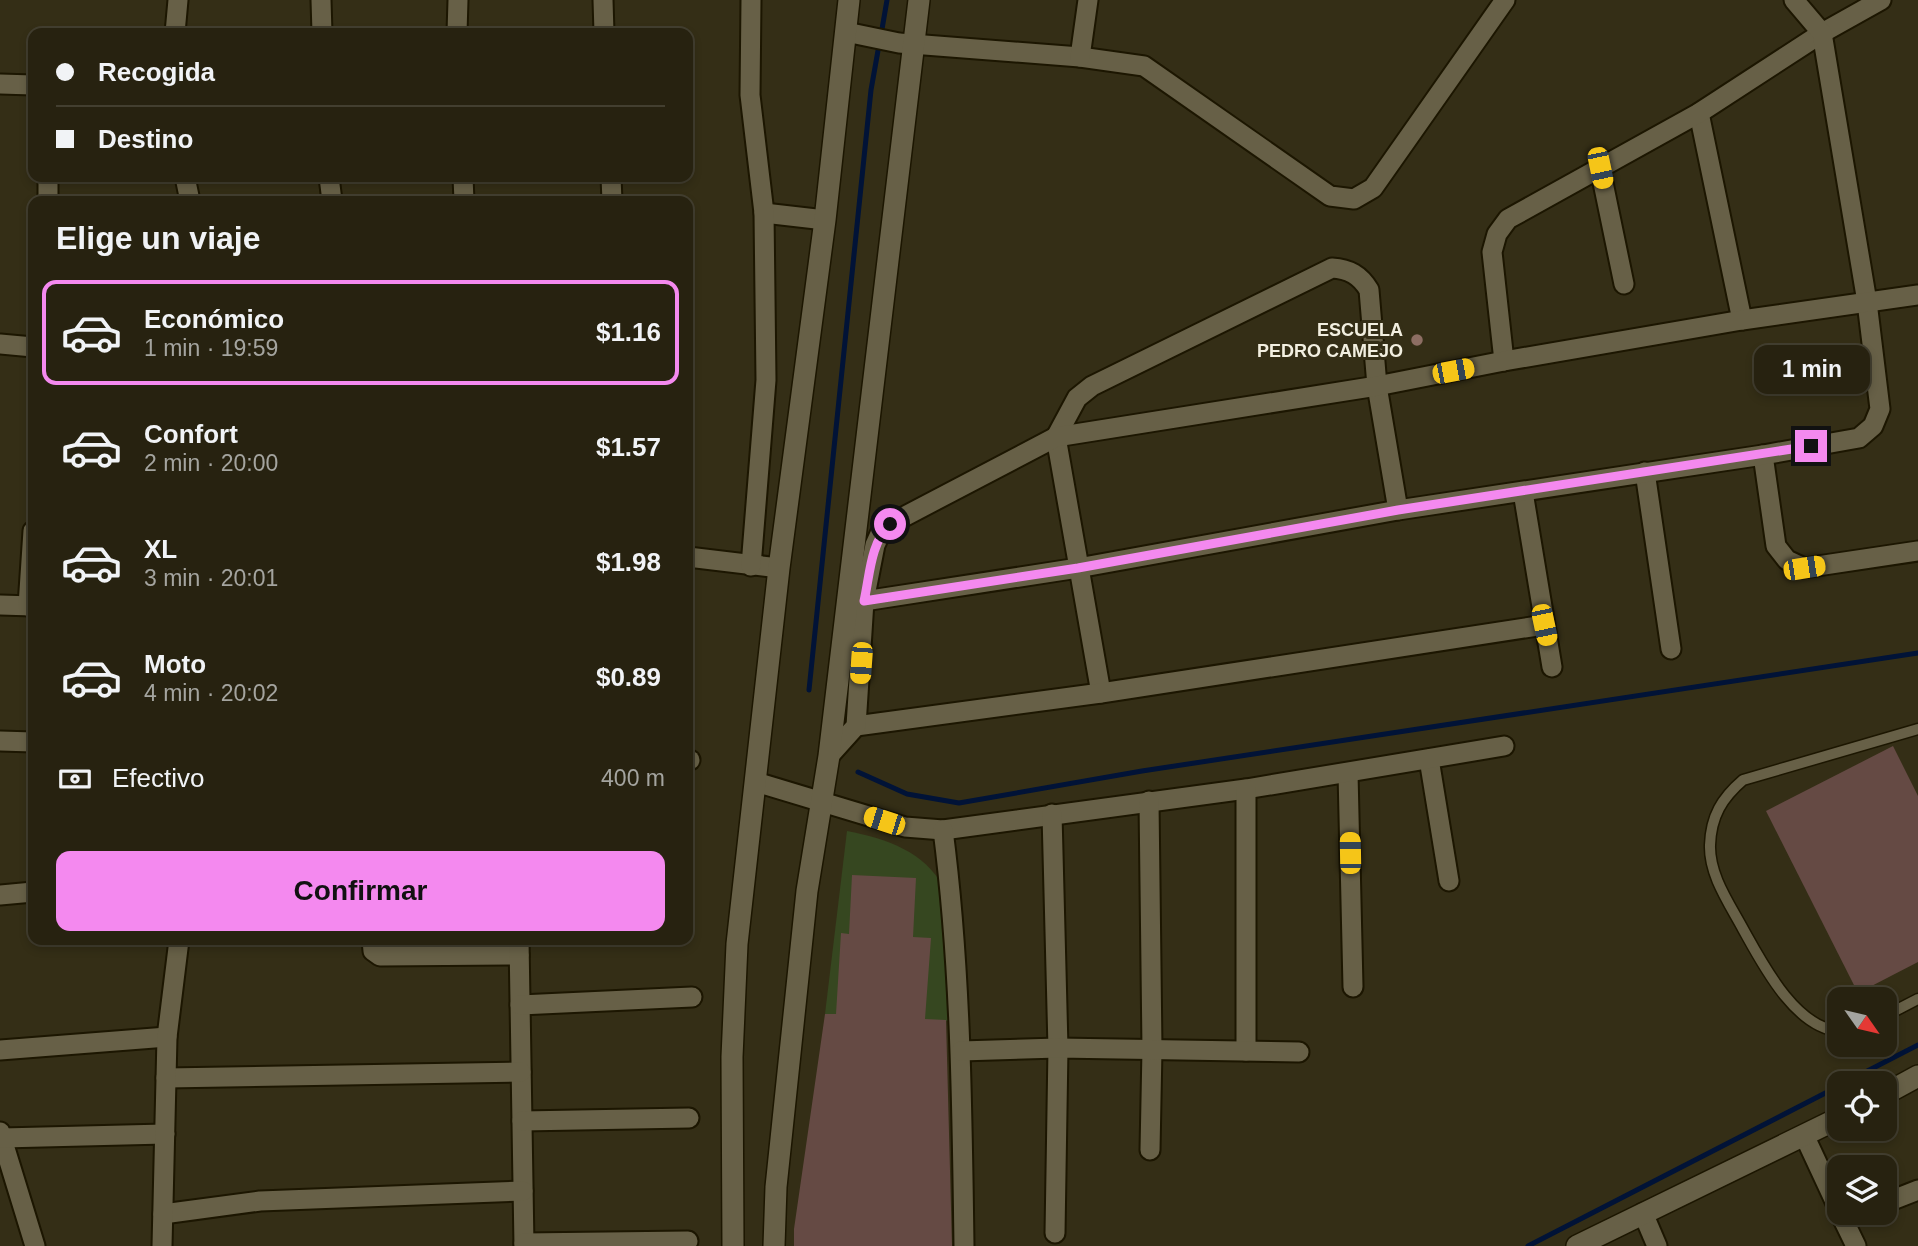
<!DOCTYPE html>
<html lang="es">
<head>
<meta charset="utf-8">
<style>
	:root { --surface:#272210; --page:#332f1e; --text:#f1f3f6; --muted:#a4a49f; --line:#433f30; --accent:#f489ef }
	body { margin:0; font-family:Helvetica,sans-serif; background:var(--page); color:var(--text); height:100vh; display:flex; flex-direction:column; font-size:26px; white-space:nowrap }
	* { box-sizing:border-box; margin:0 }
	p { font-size:23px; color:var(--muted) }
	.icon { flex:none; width:38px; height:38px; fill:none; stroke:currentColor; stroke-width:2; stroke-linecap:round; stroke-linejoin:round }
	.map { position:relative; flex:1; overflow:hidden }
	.details { position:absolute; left:28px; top:196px; width:665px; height:749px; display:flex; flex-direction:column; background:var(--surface); border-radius:14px; box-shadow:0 4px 10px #0003,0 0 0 2px var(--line) }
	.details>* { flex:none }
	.guide { position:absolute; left:28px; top:28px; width:665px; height:154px; border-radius:14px; box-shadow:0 4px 10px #0003,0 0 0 2px var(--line); display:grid; align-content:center; height:154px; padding:0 28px; background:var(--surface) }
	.needle { width:46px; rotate:124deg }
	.buttons { position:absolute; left:1827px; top:987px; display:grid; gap:14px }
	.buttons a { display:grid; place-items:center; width:70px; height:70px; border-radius:14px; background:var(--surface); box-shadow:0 4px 10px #0003,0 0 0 2px var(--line); font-size:35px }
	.end { position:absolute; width:32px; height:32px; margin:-16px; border:9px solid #f489ef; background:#111; box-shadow:0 0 0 4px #111 }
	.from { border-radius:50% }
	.bubble { position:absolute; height:49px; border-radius:14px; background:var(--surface); box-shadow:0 4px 10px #0003,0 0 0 2px var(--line); font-size:23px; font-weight:700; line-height:49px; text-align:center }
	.car { position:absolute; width:21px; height:42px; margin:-21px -10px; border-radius:9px; box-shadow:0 0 5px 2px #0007; background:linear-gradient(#f5c518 24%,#345 0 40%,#f5c518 0 76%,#345 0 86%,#f5c518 0) }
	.guide b { display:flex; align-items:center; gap:24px; height:66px; font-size:26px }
	.guide b+b { border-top:2px solid var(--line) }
	.guide i { width:18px; height:18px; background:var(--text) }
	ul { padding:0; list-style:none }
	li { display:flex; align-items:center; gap:21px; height:105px; margin:0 14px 10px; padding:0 14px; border:4px solid transparent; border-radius:14px }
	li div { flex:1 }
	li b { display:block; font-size:26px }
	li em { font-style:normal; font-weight:700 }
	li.active { border-color:var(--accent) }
	li>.icon { width:63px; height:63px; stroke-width:1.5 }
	h2 { padding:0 28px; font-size:32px; line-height:84px }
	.pay { display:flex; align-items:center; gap:18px; height:77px; padding:0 28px; font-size:26px }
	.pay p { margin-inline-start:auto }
	.primary-button { display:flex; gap:14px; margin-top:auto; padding:14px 28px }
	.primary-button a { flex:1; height:80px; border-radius:14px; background:var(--accent); color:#111; font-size:28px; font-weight:700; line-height:80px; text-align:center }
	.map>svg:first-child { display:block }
</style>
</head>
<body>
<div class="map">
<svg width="1918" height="1246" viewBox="0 0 1918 1246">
	<rect width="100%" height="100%" fill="#342e16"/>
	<path fill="#364720" d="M847 831C887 839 924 851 944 888L949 1021 825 1014Z"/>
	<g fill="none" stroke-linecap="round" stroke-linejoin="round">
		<g stroke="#011337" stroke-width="5">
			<path d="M881 35 887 0"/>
			<path d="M809 690 871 90 879 45"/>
			<path d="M858 772 907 794 959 803 1142 771 1918 653"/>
			<path d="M1844 1083 1918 1045"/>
			<path d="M1528 1246 1839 1086"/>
		</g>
	</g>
	<g fill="#654a44">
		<path d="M1893 746 1918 796V962L1858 993 1766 811Z"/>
		<path d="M852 875 916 878 913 937 931 938 925 1019 946 1020 952 1246H794V1229L825 1014H836L841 933 849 934Z"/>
	</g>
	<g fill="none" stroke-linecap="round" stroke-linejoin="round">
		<g stroke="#1c1601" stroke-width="13">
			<g id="lane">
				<path d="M1885 1016 1918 999"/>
				<path d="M1839 1031C1795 1028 1762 963 1743 929 1729 903 1709 875 1710 845 1711 816 1722 798 1743 780L1918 729"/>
			</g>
		</g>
		<g stroke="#1c1601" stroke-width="23">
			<g id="street">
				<path d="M321 0 322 33"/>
				<path d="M603 0 604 33"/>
				<path d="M846 32 899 43 1080 57 1144 66 1330 196 1354 199 1373 188 1505 0"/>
				<path d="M175 33 178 0"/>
				<path d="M457 33 458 0"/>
				<path d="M1080 57 1088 0"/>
				<path d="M0 84 33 85"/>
				<path d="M1699 113 1742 320"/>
				<path d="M1600 168 1624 284"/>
				<path d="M185 177 190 201"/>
				<path d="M329 177 332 201"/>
				<path d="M463 177 464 201"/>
				<path d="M611 177 612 201"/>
				<path d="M48 201V177"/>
				<path d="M764 213 825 220"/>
				<path d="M0 344 33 347"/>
				<path d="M1504 361 1492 252 1497 234 1508 219 1699 113 1822 33 1881 0"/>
				<path d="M1763 455 1776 546 1787 560 1804 568 1918 551"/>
				<path d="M1645 472 1671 649"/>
				<path d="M1523 492 1552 667"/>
				<path d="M688 557 779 568"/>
				<path d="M751 566 766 380 764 213 750 95 751 0"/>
				<path d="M864 601 1078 568 1398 510 1763 455 1859 438 1873 426 1880 409 1867 302 1822 33 1794 0"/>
				<path d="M0 605 33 606"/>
				<path d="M28 606 33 531"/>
				<path d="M1101 693 1056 437 1077 398 1092 386 1332 268C1349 269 1360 275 1369 290L1377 386 1398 510"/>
				<path d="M856 726 1101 693 1544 625"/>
				<path d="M0 741 33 742"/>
				<path d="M829 756 856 726 864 601 875 545 880 534 890 524 1056 437 1377 386 1504 361 1742 320 1918 295"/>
				<path d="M1429 759 1449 881"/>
				<path d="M688 760H690"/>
				<path d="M1348 773 1353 987"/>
				<path d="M756 782 905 827 943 830 1246 789 1504 746"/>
				<path d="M1246 789V1051"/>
				<path d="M1149 801 1152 1049 1150 1150"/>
				<path d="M1052 814 1058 1048 1055 1233"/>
				<path d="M943 830C961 968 962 1107 964 1246"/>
				<path d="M0 895 33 892"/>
				<path d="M372 940 373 951 380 956 519 955"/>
				<path d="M519 940 524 1246"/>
				<path d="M520 1005 692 997"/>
				<path d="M0 1050 167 1037"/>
				<path d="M961 1051 1058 1048 1299 1052"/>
				<path d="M166 1078 521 1072"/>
				<path d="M522 1121 689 1118"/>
				<path d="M0 1132 35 1246"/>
				<path d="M1805 1137 1839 1210"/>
				<path d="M2 1138 165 1134"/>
				<path d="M1885 1203 1918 1190"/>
				<path d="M1643 1213 1657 1246"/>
				<path d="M1840 1213 1856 1246"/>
				<path d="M163 1214 260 1201 523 1191"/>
				<path d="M524 1243 688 1241"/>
				<path d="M162 1246 167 1037 179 940"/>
			</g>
		</g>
		<g stroke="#1c1601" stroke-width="24">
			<g id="secondary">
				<path d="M1885 1094 1918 1076"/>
				<path d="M733 1246 732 1057 737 944 779 568 825 220 849 0"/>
				<path d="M774 1246 776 1187 807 891 829 756 919 0"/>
				<path d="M1577 1246 1839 1118"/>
			</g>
		</g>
		<use href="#lane" stroke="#676047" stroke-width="10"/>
		<use href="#street" stroke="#676047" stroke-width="19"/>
		<use href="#secondary" stroke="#676047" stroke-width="21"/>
	</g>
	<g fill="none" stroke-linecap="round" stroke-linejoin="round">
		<path stroke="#f489ef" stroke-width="9" d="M890 524C870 544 870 575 864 601L1078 568 1398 510 1811 446"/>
	</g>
	<circle fill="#8d6e63" stroke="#342e16" stroke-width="2.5" cx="1417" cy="340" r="7"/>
	<g text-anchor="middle" stroke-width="6" stroke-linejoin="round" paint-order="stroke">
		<g font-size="18" font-weight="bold" fill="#f2efe0" stroke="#342e16" text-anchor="end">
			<text x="1403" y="336">ESCUELA<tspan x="1403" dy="21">PEDRO CAMEJO</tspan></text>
		</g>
	</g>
</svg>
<div class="buttons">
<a><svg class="needle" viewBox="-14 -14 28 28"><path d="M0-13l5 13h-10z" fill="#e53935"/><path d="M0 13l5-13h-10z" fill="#a4a49f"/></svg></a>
<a><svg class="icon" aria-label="locate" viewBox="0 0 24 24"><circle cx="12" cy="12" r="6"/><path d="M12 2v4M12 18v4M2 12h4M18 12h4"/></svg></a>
<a><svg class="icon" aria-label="layers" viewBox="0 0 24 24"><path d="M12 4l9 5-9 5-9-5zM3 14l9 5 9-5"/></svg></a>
</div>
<i class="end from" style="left:890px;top:524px"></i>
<i class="end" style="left:1811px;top:446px"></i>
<div class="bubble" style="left:1754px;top:345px;width:116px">1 min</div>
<i class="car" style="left:1600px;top:168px;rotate:168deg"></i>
<i class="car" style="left:1453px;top:371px;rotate:79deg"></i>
<i class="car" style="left:1804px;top:568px;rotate:81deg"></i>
<i class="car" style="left:1544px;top:625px;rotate:168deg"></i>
<i class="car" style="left:861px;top:663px;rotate:184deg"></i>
<i class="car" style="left:884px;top:821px;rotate:288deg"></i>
<i class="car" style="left:1350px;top:853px;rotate:359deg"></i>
<div class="guide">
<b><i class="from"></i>Recogida</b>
<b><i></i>Destino</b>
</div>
<section class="details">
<h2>Elige un viaje</h2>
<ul>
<li class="active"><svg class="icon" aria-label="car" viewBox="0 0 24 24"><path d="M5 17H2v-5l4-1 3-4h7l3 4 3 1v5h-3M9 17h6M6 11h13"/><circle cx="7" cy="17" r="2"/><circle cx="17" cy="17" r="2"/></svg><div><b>Económico</b><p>1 min · 19:59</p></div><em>$1.16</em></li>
<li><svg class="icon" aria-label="car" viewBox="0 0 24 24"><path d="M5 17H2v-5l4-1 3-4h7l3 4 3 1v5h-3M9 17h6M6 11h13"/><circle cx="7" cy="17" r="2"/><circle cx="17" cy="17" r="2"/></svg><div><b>Confort</b><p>2 min · 20:00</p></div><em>$1.57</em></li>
<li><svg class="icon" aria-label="car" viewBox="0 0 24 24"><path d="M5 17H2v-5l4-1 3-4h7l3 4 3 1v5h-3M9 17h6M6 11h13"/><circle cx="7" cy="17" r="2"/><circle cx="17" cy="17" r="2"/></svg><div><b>XL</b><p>3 min · 20:01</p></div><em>$1.98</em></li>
<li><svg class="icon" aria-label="car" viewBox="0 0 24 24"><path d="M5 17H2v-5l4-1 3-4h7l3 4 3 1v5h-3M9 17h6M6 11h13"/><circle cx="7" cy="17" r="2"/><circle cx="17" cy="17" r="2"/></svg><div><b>Moto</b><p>4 min · 20:02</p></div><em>$0.89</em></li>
</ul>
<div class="pay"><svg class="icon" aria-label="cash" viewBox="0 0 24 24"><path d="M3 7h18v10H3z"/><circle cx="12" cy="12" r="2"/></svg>Efectivo<p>400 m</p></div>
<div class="primary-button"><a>Confirmar</a></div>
</section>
</div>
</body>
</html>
